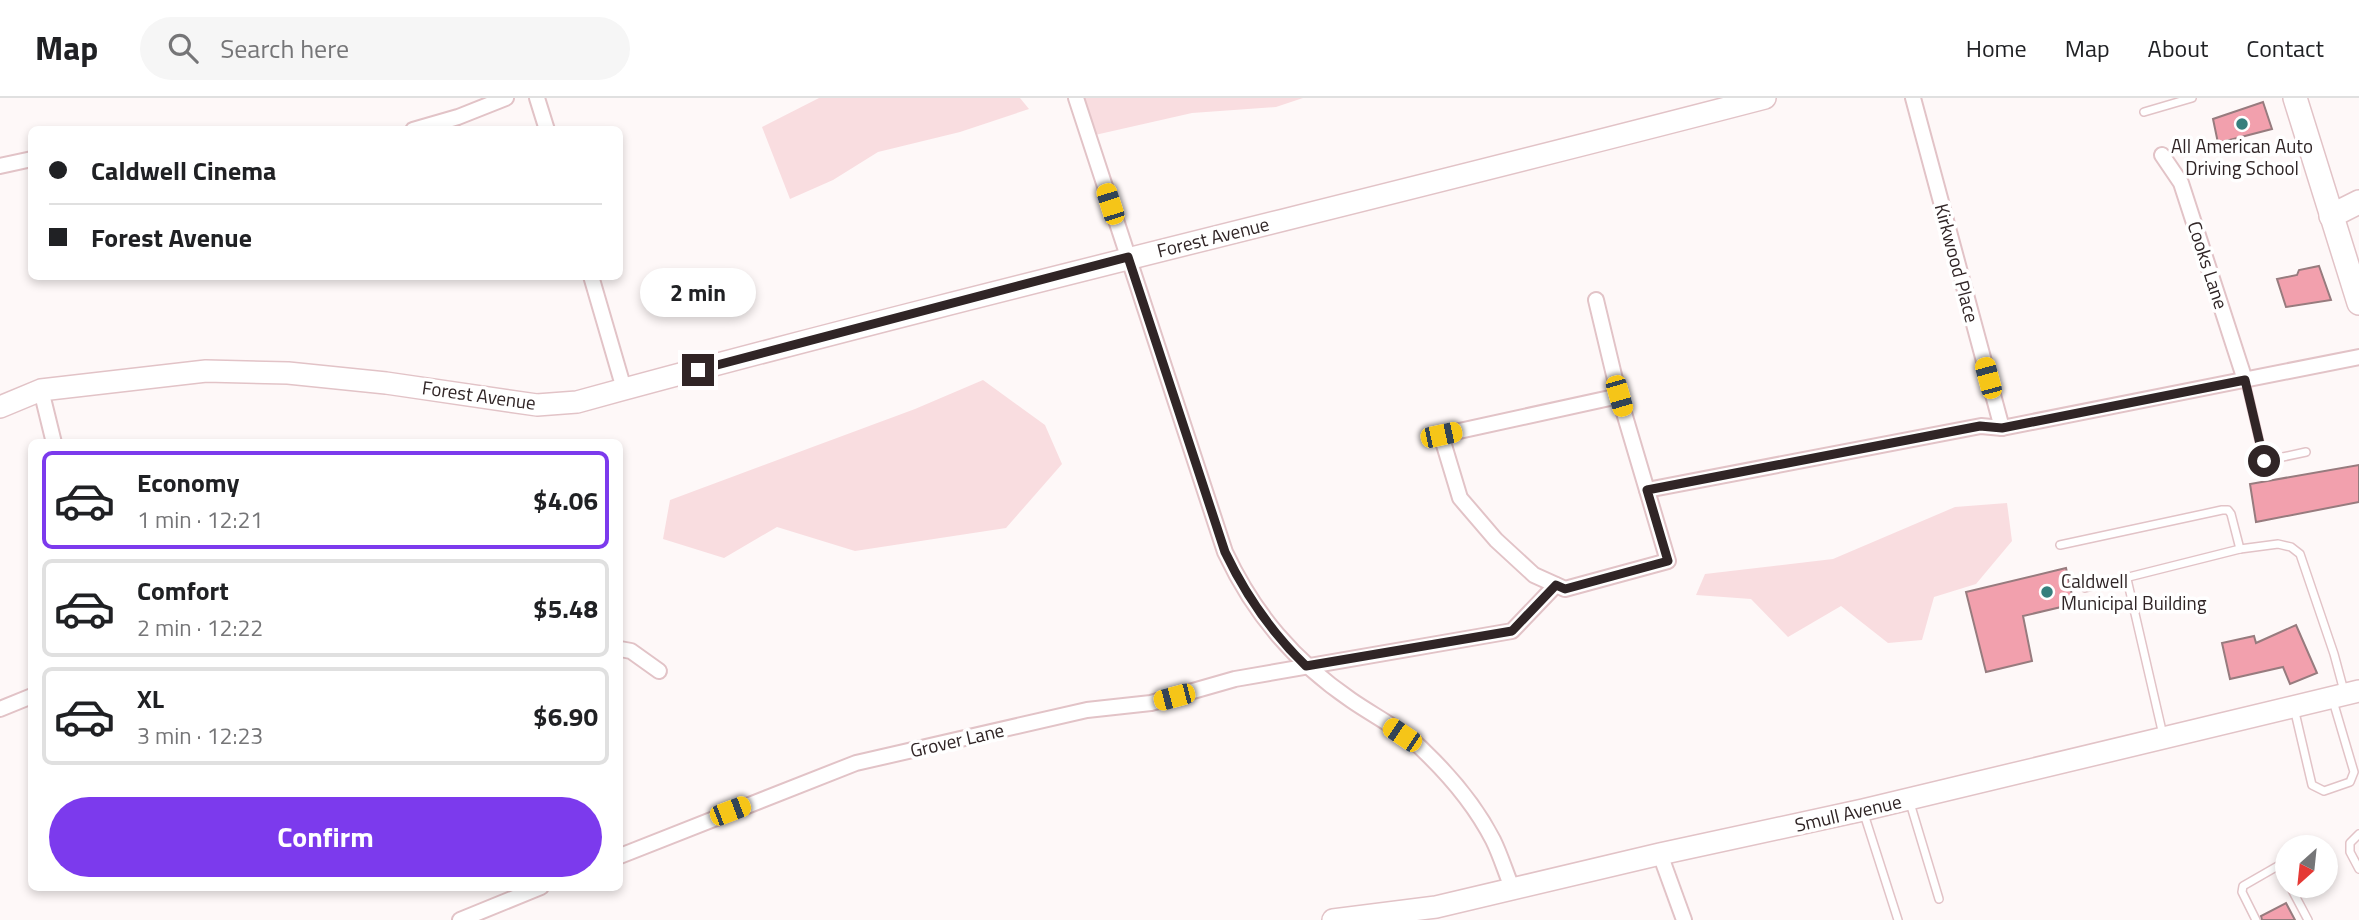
<!DOCTYPE html>
<html lang="en">
<head>
<meta charset="utf-8">
<style>
	:root { --surface:#fff; --page:#f6f6f6; --text:#202124; --muted:#757577; --line:#e0e0e0; --accent:#7c3aed }
	body { margin:0; font-family:"Titillium Web",sans-serif; background:var(--page); color:var(--text); height:100vh; display:flex; flex-direction:column; font-size:26px; white-space:nowrap }
	* { box-sizing:border-box; margin:0 }
	p { font-size:23px; color:var(--muted) }
	.icon { flex:none; width:38px; height:38px; fill:none; stroke:currentColor; stroke-width:2; stroke-linecap:round; stroke-linejoin:round }
	.map { position:relative; flex:1; overflow:hidden }
	.side { position:absolute; left:28px; top:341px; width:595px; height:452px; display:flex; flex-direction:column; background:var(--surface); border-radius:10px; box-shadow:0 4px 10px #0003 }
	.side>* { flex:none }
	.top-card { position:absolute; left:28px; top:28px; width:595px; height:154px; border-radius:10px; box-shadow:0 4px 10px #0003; display:grid; align-content:center; height:154px; padding:0 21px; background:var(--surface) }
	.needle { width:46px; rotate:207deg }
	.buttons { position:absolute; left:2275px; top:737px; display:grid; gap:14px }
	.buttons a { display:grid; place-items:center; width:63px; height:63px; border-radius:50%; background:var(--surface); box-shadow:0 4px 10px #0003; font-size:35px }
	.end { position:absolute; width:32px; height:32px; margin:-16px; border:9px solid #302526; background:#fff; box-shadow:0 0 0 4px #fff }
	.from { border-radius:50% }
	.bubble { position:absolute; height:49px; border-radius:24px; background:var(--surface); box-shadow:0 4px 10px #0003; font-size:23px; font-weight:700; line-height:49px; text-align:center }
	.car { position:absolute; width:21px; height:42px; margin:-21px -10px; border-radius:9px; box-shadow:0 0 5px 2px #0007; background:linear-gradient(#f5c518 24%,#345 0 40%,#f5c518 0 76%,#345 0 86%,#f5c518 0) }
	.top-card b { display:flex; align-items:center; gap:24px; height:66px; font-size:26px }
	.top-card b+b { border-top:2px solid var(--line) }
	.top-card i { width:18px; height:18px; background:var(--text) }
	ul { padding:12px 0 0; list-style:none }
	li { display:flex; align-items:center; gap:21px; height:98px; margin:0 14px 10px; padding:0 7px; border:4px solid var(--line); border-radius:10px }
	li div { flex:1 }
	li b { display:block; font-size:26px }
	li em { font-style:normal; font-weight:700 }
	li.selected { border-color:var(--accent) }
	li>.icon { width:63px; height:63px; stroke-width:1.5 }
	.action { display:flex; gap:14px; margin-top:auto; padding:14px 21px }
	.action a { flex:1; height:80px; border-radius:42px; background:var(--accent); color:#fff; font-size:28px; font-weight:700; line-height:80px; text-align:center }
	header { display:flex; align-items:center; gap:42px; box-sizing:border-box; height:98px; padding:0 35px; background:var(--surface); border-bottom:2px solid var(--line) }
	header strong { font-size:33px }
	nav { display:flex; gap:38px; margin-inline-start:auto; font-size:24px }
	.search { width:490px; height:63px; background:var(--page); display:flex; align-items:center; gap:18px; box-sizing:border-box; padding:0 24px; border-radius:38px; color:var(--muted); font-size:26px }
	.map>svg:first-child { display:block }
</style>
</head>
<body>
<header>
<strong>Map</strong>
<div class="search"><svg class="icon" aria-label="search" viewBox="0 0 24 24"><circle cx="10" cy="10" r="6"/><path d="M15 15l6 6"/></svg>Search here</div>
<nav><a>Home</a><a>Map</a><a>About</a><a>Contact</a></nav>
</header>
<div class="map">
<svg width="2359" height="822" viewBox="0 0 2359 822">
	<rect width="100%" height="100%" fill="#fef8f8"/>
	<g fill="#f9dde0">
		<path d="M819 0H1020L1029 11 960 34 878 54 833 82 790 101 762 29Z"/>
		<path d="M1082 0H1303L1276 9 1192 15 1095 37Z"/>
		<path d="M983 282 1045 327 1062 366 1006 430 855 453 777 429 724 460 663 441 670 402 915 311Z"/>
		<path d="M2007 405 2012 443 1976 486 1934 499 1922 542 1888 545 1841 508 1788 539 1751 501 1696 497 1705 476 1833 461 1955 409Z"/>
	</g>
	<g fill="#f2a0ad" stroke="#977b7e" stroke-width="2">
		<path d="M2263 4 2272 31 2218 45 2213 21Z"/>
		<path d="M2319 168 2331 202 2286 209 2277 181 2297 177 2299 172Z"/>
		<path d="M2359 367V404L2256 424 2250 386Z"/>
		<path d="M2066 470 2074 506 2023 518 2032 563 1986 574 1966 494Z"/>
		<path d="M2296 527 2317 575 2290 586 2283 569 2230 581 2222 545 2254 538 2256 545Z"/>
		<path d="M2286 805 2295 822H2262L2261 818Z"/>
	</g>
	<g fill="none" stroke-linecap="round" stroke-linejoin="round">
		<g stroke="#e2c3c7" stroke-width="10">
			<g id="lane">
				<path d="M2144 14 2192 0"/>
				<path d="M2245 282 2264 363 2306 354"/>
				<path d="M2060 447 2222 412H2228L2231 416 2240 451"/>
				<path d="M2127 481 2163 637"/>
				<path d="M2085 490 2240 451 2278 446 2291 449 2300 456 2334 556 2344 593"/>
				<path d="M2294 610 2312 687 2324 693 2350 684 2354 674 2333 603"/>
				<path d="M1910 705 1939 801"/>
				<path d="M1864 716 1898 822"/>
				<path d="M2359 736 2350 745V754L2359 771"/>
				<path d="M2312 749 2318 746"/>
				<path d="M2285 764 2283 765 2287 782"/>
				<path d="M2290 788 2308 822"/>
				<path d="M2256 822 2242 794 2243 788 2283 765"/>
			</g>
		</g>
		<g stroke="#e2c3c7" stroke-width="18">
			<g id="street">
				<path d="M537 0 547 32"/>
				<path d="M1076 0 1225 454C1254 516 1294 563 1351 602 1374 618 1406 634 1425 654 1452 680 1476 709 1493 742 1501 758 1506 776 1513 792"/>
				<path d="M1913 0 2002 330"/>
				<path d="M413 32 458 19 506 0"/>
				<path d="M2162 57 2181 85 2245 282"/>
				<path d="M0 68 32 61"/>
				<path d="M591 178 624 291"/>
				<path d="M1596 202 1619 298 1668 463 1565 491 1534 477 1496 442 1460 400 1441 337 1619 298"/>
				<path d="M41 292 54 345"/>
				<path d="M1647 392 1981 328 2002 330 2359 259"/>
				<path d="M620 551 631 553 659 573"/>
				<path d="M0 611 32 598"/>
				<path d="M1660 756 1684 822"/>
				<path d="M620 758 856 665 1087 612 1151 605 1235 581 1512 533 1556 487"/>
				<path d="M460 822 541 789"/>
			</g>
		</g>
		<g stroke="#e2c3c7" stroke-width="24">
			<g id="secondary">
				<path d="M0 309 41 292 206 273 288 275 386 285 537 307 577 304C972 196 1370 103 1765 0"/>
				<path d="M1333 822 1436 809 1660 756 1863 712 2359 593"/>
			</g>
		</g>
		<g stroke="#e2c3c7" stroke-width="26">
			<g id="primary">
				<path d="M2295 0 2359 205"/>
				<path d="M2331 118 2359 104"/>
			</g>
		</g>
		<use href="#lane" stroke="#fff" stroke-width="7"/>
		<use href="#street" stroke="#fff" stroke-width="14"/>
		<use href="#secondary" stroke="#fff" stroke-width="21"/>
		<use href="#primary" stroke="#fff" stroke-width="23"/>
	</g>
	<g fill="none" stroke-linecap="round" stroke-linejoin="round">
		<path stroke="#302526" stroke-width="9" d="M698 272 1128 159 1225 454C1246 498 1271 534 1306 568L1512 533 1556 487 1565 491 1668 463 1647 392 1980 328 2002 330 2245 282 2264 363"/>
	</g>
	<g fill="#367f7d" stroke="#fff" stroke-width="2.5">
		<circle cx="2242" cy="26" r="7"/>
		<circle cx="2047" cy="494" r="7"/>
	</g>
	<g text-anchor="middle" stroke-width="7" stroke-linejoin="round" paint-order="stroke">
		<g font-size="19" fill="#302526" stroke="#fff">
			<text x="2242" y="55">All American Auto<tspan x="2242" dy="22">Driving School</tspan></text>
			<text x="2061" y="490" text-anchor="start">Caldwell<tspan x="2061" dy="22">Municipal Building</tspan></text>
		</g>
		<g font-size="19" fill="#302526" stroke="#fff">
			<text transform="translate(1213 139) rotate(-14)" y="7">Forest Avenue</text>
			<text transform="translate(1957 165) rotate(75)" y="7">Kirkwood Place</text>
			<text transform="translate(2208 167) rotate(72)" y="7">Cooks Lane</text>
			<text transform="translate(479 297) rotate(8)" y="7">Forest Avenue</text>
			<text transform="translate(957 642) rotate(-13)" y="7">Grover Lane</text>
			<text transform="translate(1848 715) rotate(-13)" y="7">Smull Avenue</text>
		</g>
	</g>
</svg>
<div class="buttons">
<a><svg class="needle" viewBox="-14 -14 28 28"><path d="M0-13l5 13h-10z" fill="#e53935"/><path d="M0 13l5-13h-10z" fill="#757577"/></svg></a>
</div>
<i class="end from" style="left:2264px;top:363px"></i>
<i class="end" style="left:698px;top:272px"></i>
<div class="bubble" style="left:640px;top:170px;width:116px">2 min</div>
<i class="car" style="left:1110px;top:106px;rotate:342deg"></i>
<i class="car" style="left:1988px;top:280px;rotate:345deg"></i>
<i class="car" style="left:1619px;top:298px;rotate:164deg"></i>
<i class="car" style="left:1441px;top:337px;rotate:78deg"></i>
<i class="car" style="left:1174px;top:599px;rotate:255deg"></i>
<i class="car" style="left:1402px;top:637px;rotate:304deg"></i>
<i class="car" style="left:730px;top:713px;rotate:69deg"></i>
<div class="top-card">
<b><i class="from"></i>Caldwell Cinema</b>
<b><i></i>Forest Avenue</b>
</div>
<section class="side">
<ul>
<li class="selected"><svg class="icon" aria-label="car" viewBox="0 0 24 24"><path d="M5 17H2v-5l4-1 3-4h7l3 4 3 1v5h-3M9 17h6M6 11h13"/><circle cx="7" cy="17" r="2"/><circle cx="17" cy="17" r="2"/></svg><div><b>Economy</b><p>1 min · 12:21</p></div><em>$4.06</em></li>
<li><svg class="icon" aria-label="car" viewBox="0 0 24 24"><path d="M5 17H2v-5l4-1 3-4h7l3 4 3 1v5h-3M9 17h6M6 11h13"/><circle cx="7" cy="17" r="2"/><circle cx="17" cy="17" r="2"/></svg><div><b>Comfort</b><p>2 min · 12:22</p></div><em>$5.48</em></li>
<li><svg class="icon" aria-label="car" viewBox="0 0 24 24"><path d="M5 17H2v-5l4-1 3-4h7l3 4 3 1v5h-3M9 17h6M6 11h13"/><circle cx="7" cy="17" r="2"/><circle cx="17" cy="17" r="2"/></svg><div><b>XL</b><p>3 min · 12:23</p></div><em>$6.90</em></li>
</ul>
<div class="action"><a>Confirm</a></div>
</section>
</div>
</body>
</html>
